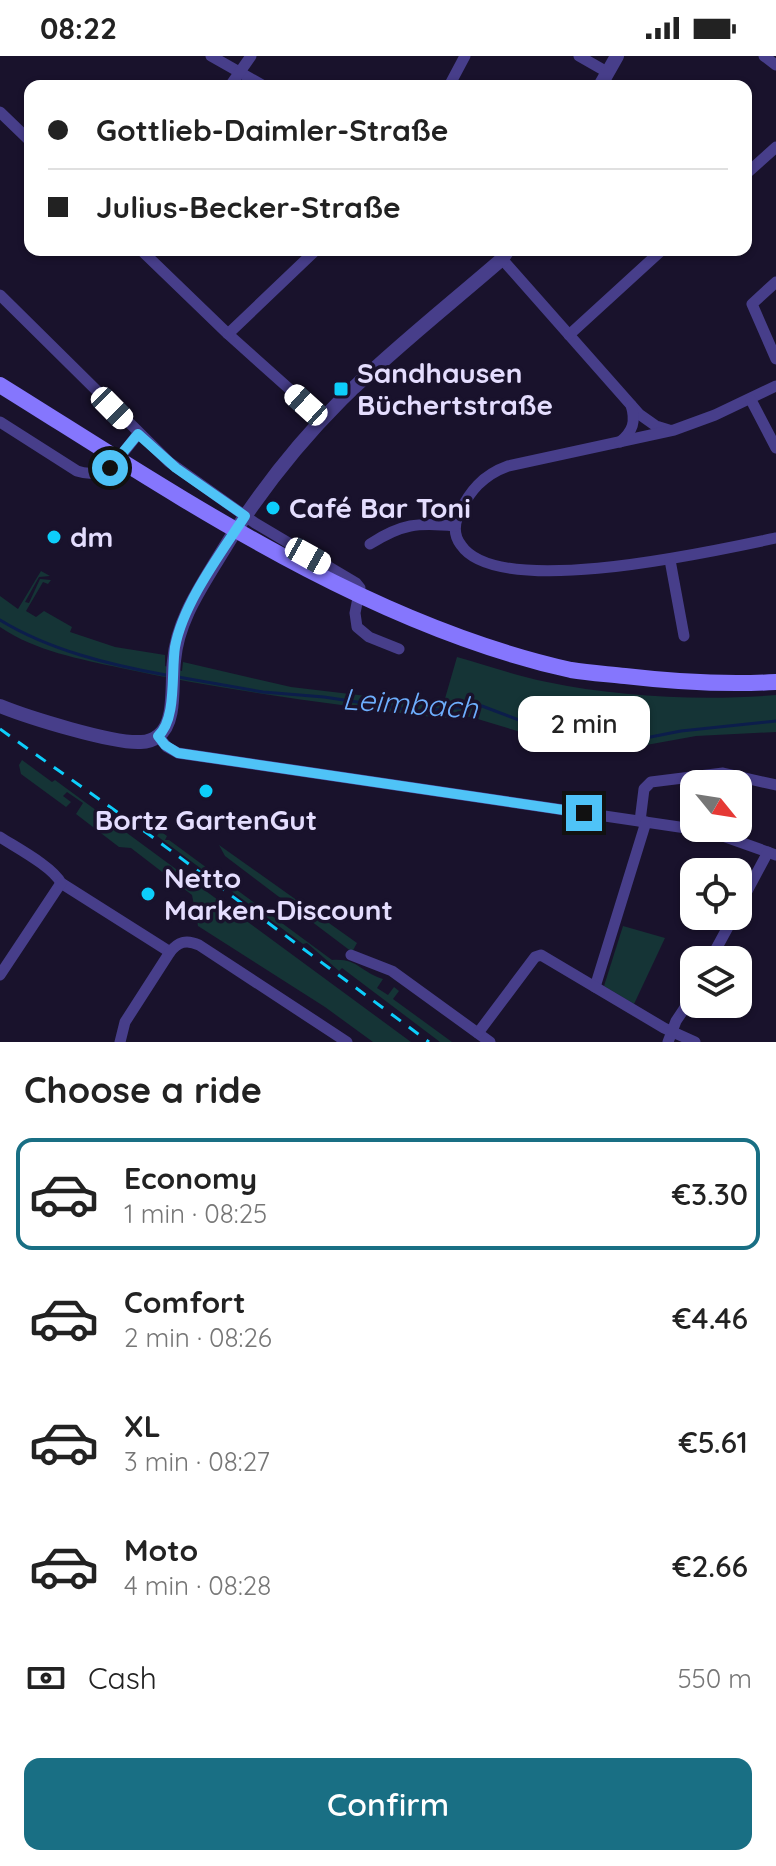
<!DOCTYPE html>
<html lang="en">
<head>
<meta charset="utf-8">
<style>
	:root { --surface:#fff; --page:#f2f2f2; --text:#222; --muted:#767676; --line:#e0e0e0; --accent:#196f84 }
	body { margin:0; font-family:Quicksand,sans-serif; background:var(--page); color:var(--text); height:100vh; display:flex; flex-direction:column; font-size:30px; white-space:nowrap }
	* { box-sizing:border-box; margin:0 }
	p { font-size:26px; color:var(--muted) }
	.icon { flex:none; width:44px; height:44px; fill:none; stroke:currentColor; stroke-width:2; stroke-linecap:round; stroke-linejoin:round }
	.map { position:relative; height:986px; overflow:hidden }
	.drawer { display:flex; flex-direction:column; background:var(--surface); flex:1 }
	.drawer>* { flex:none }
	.hud { position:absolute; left:24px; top:24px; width:728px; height:176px; border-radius:16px; box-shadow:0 2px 6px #0004; display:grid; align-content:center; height:176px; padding:0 24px; background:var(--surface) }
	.needle { width:52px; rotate:120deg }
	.controls { position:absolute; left:680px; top:714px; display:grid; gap:16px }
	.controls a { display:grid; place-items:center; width:72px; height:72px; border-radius:16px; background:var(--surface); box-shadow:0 2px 6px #0004; font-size:40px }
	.end { position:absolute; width:36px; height:36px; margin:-18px; border:10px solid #4fc3f7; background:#111; box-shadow:0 0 0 4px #111 }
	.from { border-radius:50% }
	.bubble { position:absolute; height:56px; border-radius:16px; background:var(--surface); box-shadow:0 2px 6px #0004; font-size:26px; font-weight:600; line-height:56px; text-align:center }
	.car { position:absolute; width:24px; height:48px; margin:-24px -12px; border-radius:10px; box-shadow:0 0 6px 2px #0007; background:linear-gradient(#fff 24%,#345 0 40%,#fff 0 76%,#345 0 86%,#fff 0) }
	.hud b { display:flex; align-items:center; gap:28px; height:76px; font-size:30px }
	.hud b+b { border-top:2px solid var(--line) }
	.hud i { width:20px; height:20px; background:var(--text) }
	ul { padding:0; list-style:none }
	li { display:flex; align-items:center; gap:24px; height:112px; margin:0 16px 12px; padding:0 8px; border:4px solid transparent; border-radius:16px }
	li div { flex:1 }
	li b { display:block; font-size:30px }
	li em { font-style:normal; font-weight:600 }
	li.selected { border-color:var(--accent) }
	li>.icon { width:72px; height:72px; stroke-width:1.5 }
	h2 { padding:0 24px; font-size:36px; line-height:96px }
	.pay { display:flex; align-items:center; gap:20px; height:88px; padding:0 24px; font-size:30px }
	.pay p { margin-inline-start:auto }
	.primary-button { display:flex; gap:16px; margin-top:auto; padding:16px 24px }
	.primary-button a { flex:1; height:92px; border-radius:16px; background:var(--accent); color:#fff; font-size:32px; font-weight:600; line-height:92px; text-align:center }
	.status { display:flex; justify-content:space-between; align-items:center; height:56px; padding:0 40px; background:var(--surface); direction:ltr }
	.status svg { height:22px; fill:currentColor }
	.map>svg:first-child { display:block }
</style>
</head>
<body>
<div class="status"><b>08:22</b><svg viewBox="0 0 49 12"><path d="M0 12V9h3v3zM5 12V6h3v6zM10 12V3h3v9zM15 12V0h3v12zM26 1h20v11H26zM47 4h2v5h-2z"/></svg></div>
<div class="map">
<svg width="776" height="986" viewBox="0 0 776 986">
	<rect width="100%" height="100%" fill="#19122c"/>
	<g fill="#153436">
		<path d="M41 515 50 520 39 521 25 546 29 547 40 523 51 524 48 528 43 526 26 555 36 561 44 555 72 571 70 576 115 591 165 599V610L182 615 183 606 291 631 392 643 444 646 457 601C486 609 516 620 547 626 618 641 703 645 776 639V676L696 680 613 695 573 692 471 661 440 662C333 648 226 635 121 612 80 603 35 595 0 571V540L18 553Z"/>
		<path d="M22 704 52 726 55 724 411 986H373L325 951 198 870 192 839 131 792 119 791 76 758 83 747 67 736 63 740 71 746 66 751 21 718 19 709Z"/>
		<path d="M160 775 167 780 165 784H169L332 904C358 902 360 916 383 923L377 932 388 939 394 931 399 935 393 943 452 986H440L342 912 339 915 307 887 303 888 157 780Z"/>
		<path d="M219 789 357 887 352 896 225 800Z"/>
		<path d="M623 870 665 882 634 948 604 930Z"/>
	</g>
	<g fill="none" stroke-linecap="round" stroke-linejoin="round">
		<g stroke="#0c1d4b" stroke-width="3">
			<path d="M0 564C49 594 110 609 166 619"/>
			<path d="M178 621 263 636 324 641 417 655 482 650 564 681 596 687 625 686 681 675 776 665"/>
		</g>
		<g stroke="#473e8a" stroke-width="11">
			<path d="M211 0 264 30"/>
			<path d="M579 0 607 16"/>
			<path d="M764 0 776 9"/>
			<path d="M230 30 251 0"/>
			<path d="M449 30 465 0"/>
			<path d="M0 56 30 85"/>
			<path d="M746 118 776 91"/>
			<path d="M141 194 228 278 323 363"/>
			<path d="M502 203 639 358 656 370 669 374"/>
			<path d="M776 226 752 248 776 303"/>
			<path d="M0 239 169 406 255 467 356 527 360 532 355 557 357 571 369 581 399 593"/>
			<path d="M228 278 316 194"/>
			<path d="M569 279 662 194"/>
			<path d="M776 330 715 359 674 374 508 410C483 419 469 435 458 460 454 470 454 480 461 489 498 545 718 494 776 482"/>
			<path d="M751 344 776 392"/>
			<path d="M0 366 77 415C107 425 121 399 138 378"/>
			<path d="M620 386C633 375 636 366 631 349"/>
			<path d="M370 488C401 468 418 466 455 470"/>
			<path d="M670 504 684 580"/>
			<path d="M158 680 167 691 178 697 686 772 723 780 776 799"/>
			<path d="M640 765 644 733 651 726 723 717 776 729"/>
			<path d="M0 781C17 792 53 811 61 827L170 896"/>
			<path d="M738 852 768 796"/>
			<path d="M351 899 392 915 490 986"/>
			<path d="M710 904 734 860"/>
			<path d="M0 919 61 827"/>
			<path d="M595 931 646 766"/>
			<path d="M478 977 535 901 541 899 664 972 695 986"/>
			<path d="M120 986 125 966 170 896C178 886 186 883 199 889L347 986"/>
			<path d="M668 986 676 965 694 938"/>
		</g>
		<g stroke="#473e8a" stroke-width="14">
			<path d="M600 30 617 0"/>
			<path d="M0 650C27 661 113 688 141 686 147 686 153 684 158 680 177 667 171 626 174 605 177 568 197 537 216 506 251 447 294 391 342 343 392 294 449 249 502 203L508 194"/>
		</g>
		<path stroke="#8576fd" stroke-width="16" d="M0 329C177 439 364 568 571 614 589 617 607 618 625 620 676 626 725 629 776 626"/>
		<path stroke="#0dcefb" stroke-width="3" stroke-dasharray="12 10" stroke-linecap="butt" d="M0 673 151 780 429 986"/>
	</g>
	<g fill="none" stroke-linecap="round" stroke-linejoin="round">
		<path stroke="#4fc3f7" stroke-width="10" d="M110 412 138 378 176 412 245 460C221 497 183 547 175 591 171 616 177 664 158 680L165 689 178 697 584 757"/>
	</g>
	<g fill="#0dcefb" stroke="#19122c" stroke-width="3">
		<rect x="333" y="325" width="16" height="16" rx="4"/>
		<circle cx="273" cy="452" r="8"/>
		<circle cx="54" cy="481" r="8"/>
		<circle cx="206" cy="735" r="8"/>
		<circle cx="148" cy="838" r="8"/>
	</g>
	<g text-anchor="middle" stroke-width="7" stroke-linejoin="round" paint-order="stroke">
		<g font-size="28" font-weight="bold" fill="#e4ddfe" stroke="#19122c" text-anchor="start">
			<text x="357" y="327">Sandhausen<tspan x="357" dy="32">Büchertstraße</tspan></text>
			<text x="289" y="462">Café Bar Toni</text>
			<text x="70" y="491">dm</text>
			<text x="206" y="774" text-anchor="middle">Bortz GartenGut</text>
			<text x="164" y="832">Netto<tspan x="164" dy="32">Marken-Discount</tspan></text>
		</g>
		<g font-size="30" font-style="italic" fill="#6daefd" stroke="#19122c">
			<text transform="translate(410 648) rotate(4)" y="10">Leimbach</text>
		</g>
	</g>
</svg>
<div class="controls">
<a><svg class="needle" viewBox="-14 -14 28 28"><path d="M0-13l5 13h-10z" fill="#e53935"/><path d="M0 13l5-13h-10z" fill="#767676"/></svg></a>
<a><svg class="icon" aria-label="locate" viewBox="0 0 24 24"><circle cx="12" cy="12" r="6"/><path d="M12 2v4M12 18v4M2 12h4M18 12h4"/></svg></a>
<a><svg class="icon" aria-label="layers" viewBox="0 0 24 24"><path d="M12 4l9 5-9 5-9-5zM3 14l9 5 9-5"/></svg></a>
</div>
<i class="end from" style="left:110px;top:412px"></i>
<i class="end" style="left:584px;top:757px"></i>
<div class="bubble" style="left:518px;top:640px;width:132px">2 min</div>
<i class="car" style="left:306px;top:349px;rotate:312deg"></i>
<i class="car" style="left:112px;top:352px;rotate:135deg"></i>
<i class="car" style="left:308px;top:500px;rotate:119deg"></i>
<div class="hud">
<b><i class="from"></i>Gottlieb-Daimler-Straße</b>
<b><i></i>Julius-Becker-Straße</b>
</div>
</div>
<section class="drawer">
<h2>Choose a ride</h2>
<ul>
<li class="selected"><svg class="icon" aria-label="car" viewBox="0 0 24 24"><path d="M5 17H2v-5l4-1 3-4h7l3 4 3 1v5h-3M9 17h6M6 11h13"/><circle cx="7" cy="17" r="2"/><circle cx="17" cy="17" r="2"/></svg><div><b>Economy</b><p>1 min · 08:25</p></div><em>€3.30</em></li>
<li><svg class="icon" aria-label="car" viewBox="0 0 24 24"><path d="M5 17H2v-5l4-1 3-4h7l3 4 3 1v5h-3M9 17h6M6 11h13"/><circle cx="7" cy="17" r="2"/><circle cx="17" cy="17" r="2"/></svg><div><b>Comfort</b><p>2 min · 08:26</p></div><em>€4.46</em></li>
<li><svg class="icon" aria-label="car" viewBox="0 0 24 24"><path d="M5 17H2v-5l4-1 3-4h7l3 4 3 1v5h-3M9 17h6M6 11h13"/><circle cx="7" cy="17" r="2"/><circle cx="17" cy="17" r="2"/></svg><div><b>XL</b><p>3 min · 08:27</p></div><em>€5.61</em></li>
<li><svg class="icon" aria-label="car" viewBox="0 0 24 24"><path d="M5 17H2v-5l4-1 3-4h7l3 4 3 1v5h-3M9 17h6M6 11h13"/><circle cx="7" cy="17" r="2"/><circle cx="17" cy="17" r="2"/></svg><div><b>Moto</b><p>4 min · 08:28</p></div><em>€2.66</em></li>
</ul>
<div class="pay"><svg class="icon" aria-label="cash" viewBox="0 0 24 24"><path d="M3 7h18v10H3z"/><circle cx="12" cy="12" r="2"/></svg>Cash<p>550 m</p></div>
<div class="primary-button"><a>Confirm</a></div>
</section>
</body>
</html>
